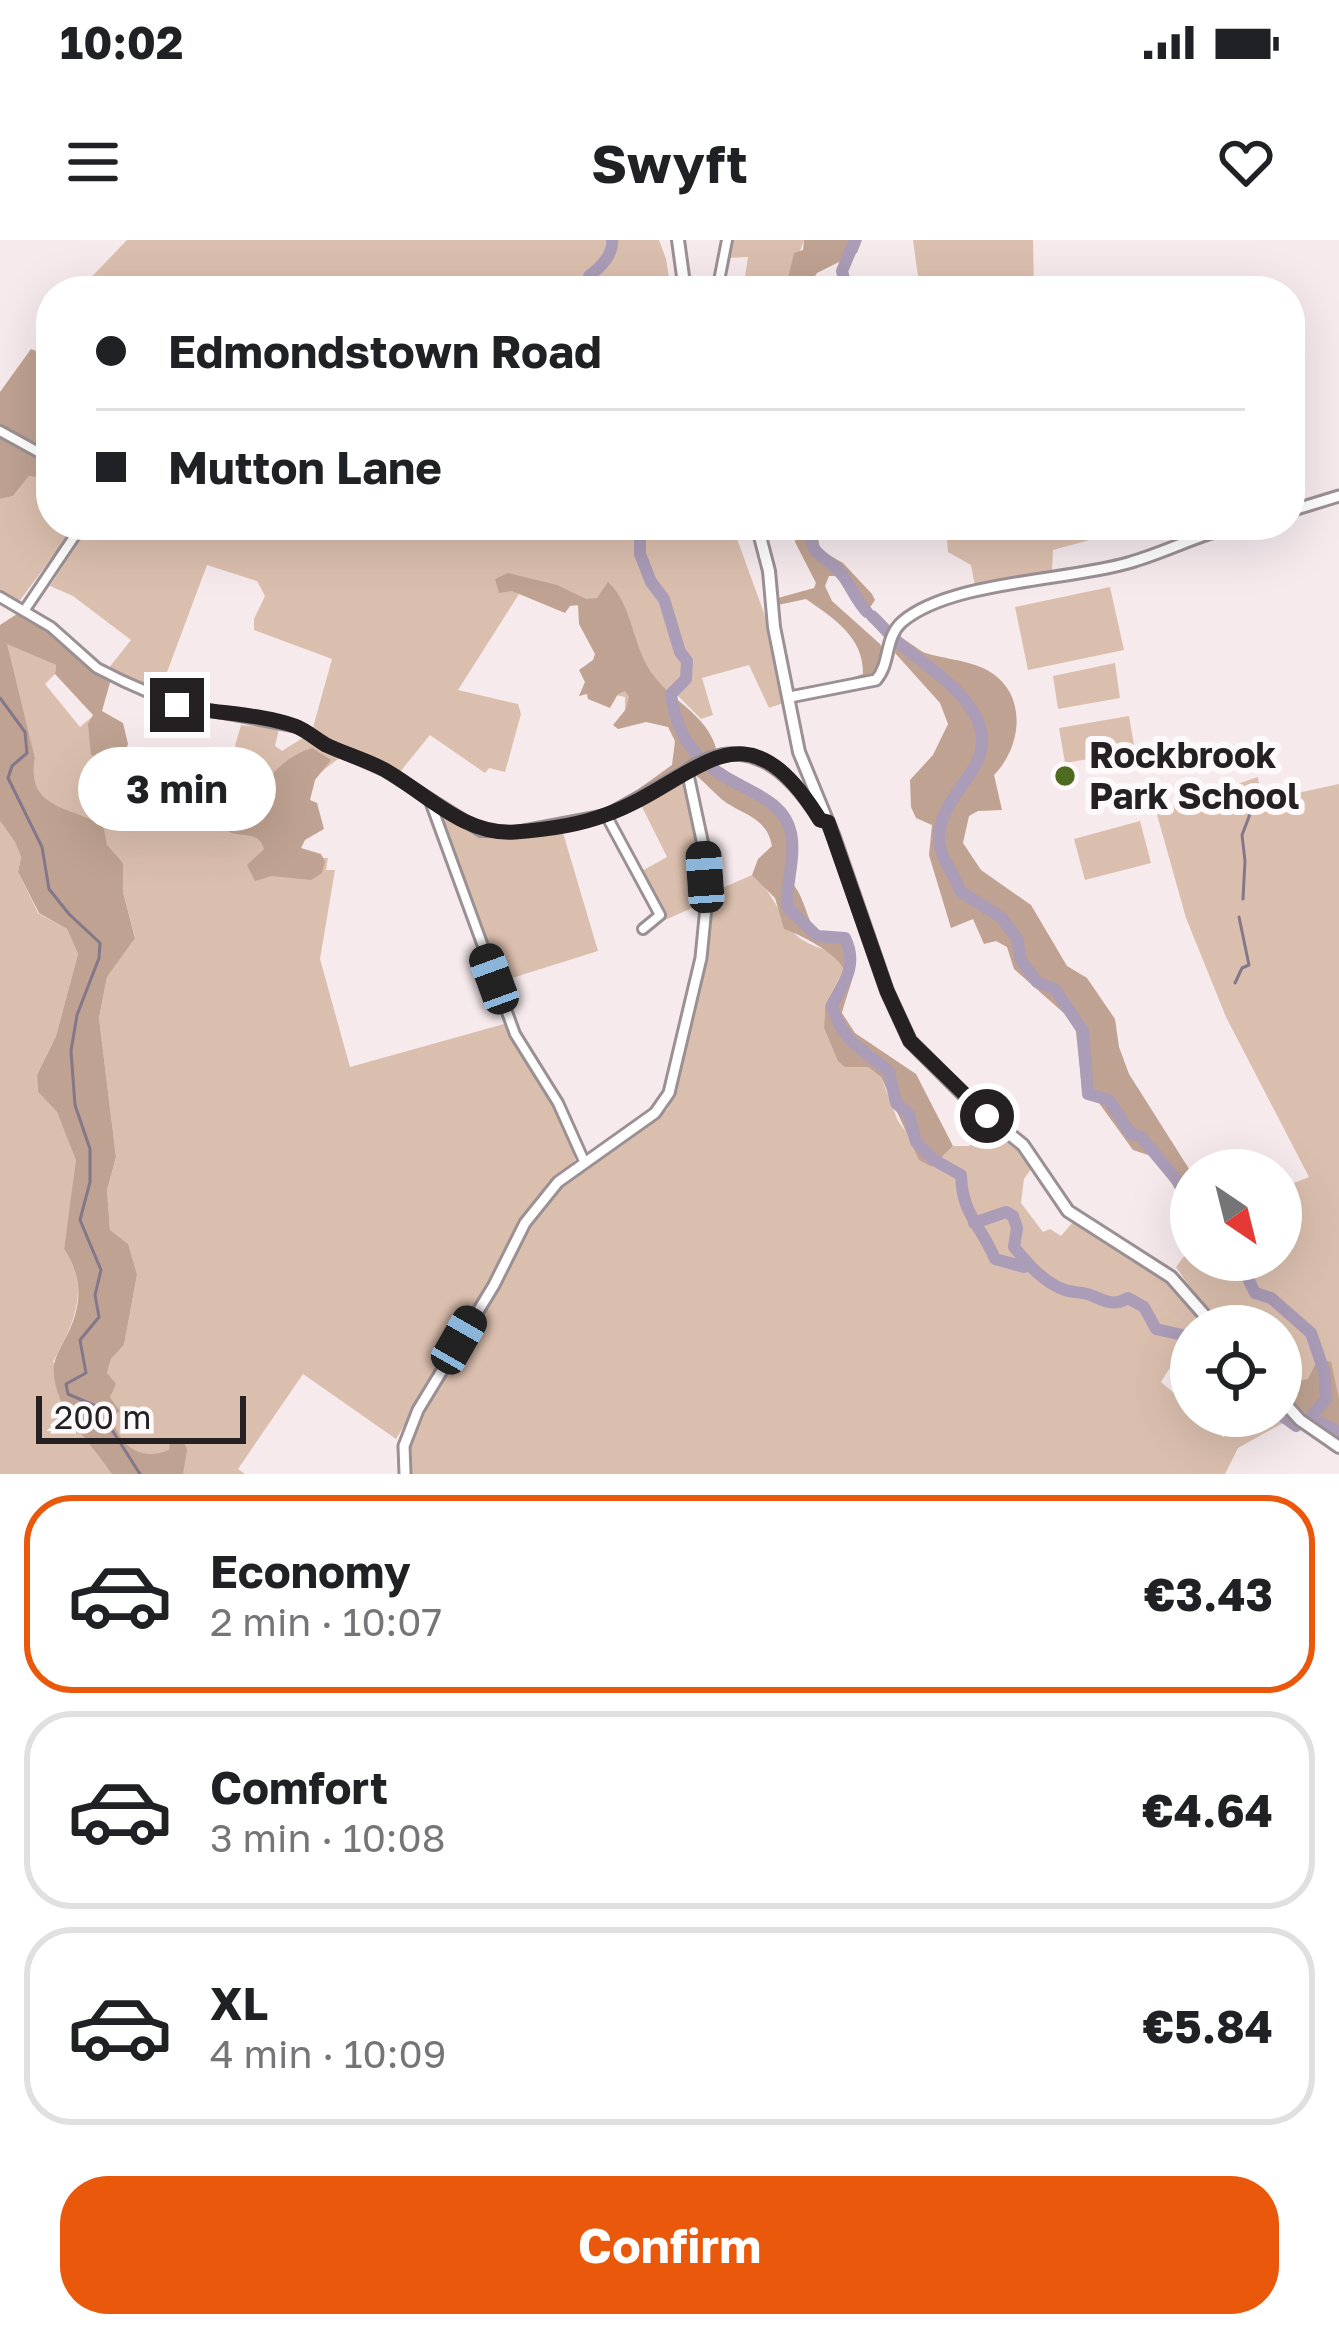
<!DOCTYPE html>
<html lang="en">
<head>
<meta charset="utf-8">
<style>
	:root { --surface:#fff; --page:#f6f6f6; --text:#202124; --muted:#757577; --line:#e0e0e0; --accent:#ea580c }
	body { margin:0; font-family:"Golos Text",sans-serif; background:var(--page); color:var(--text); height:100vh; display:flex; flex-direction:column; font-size:45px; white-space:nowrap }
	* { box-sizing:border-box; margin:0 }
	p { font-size:39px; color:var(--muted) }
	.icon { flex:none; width:66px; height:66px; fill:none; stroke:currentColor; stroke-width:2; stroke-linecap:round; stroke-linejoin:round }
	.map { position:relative; height:1234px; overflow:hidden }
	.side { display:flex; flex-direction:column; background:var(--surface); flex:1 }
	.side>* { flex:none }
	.banner { position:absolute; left:36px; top:36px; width:1269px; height:264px; border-radius:48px; box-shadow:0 12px 48px #0002; display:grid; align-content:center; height:264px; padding:0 60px; background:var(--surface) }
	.needle { width:78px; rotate:145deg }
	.buttons { position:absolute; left:1170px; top:909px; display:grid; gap:24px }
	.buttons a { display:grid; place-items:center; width:132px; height:132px; border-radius:50%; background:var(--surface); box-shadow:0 12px 48px #0002; font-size:60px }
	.scale { position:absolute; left:36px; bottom:30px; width:210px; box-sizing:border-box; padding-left:12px; border:6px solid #252021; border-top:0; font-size:33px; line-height:42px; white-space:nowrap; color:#252021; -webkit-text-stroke:9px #fef9fb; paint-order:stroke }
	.end { position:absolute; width:54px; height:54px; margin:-27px; border:15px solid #252021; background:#fff; box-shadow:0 0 0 6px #fff }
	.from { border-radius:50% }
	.bubble { position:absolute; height:84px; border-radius:42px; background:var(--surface); box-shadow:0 12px 48px #0002; font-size:39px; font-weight:700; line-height:84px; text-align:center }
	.car { position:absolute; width:36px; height:72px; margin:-36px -18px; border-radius:15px; box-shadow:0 0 9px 3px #0007; background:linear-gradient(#222 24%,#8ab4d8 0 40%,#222 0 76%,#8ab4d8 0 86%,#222 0) }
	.banner b { display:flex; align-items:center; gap:42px; height:114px; font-size:45px }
	.banner b+b { border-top:3px solid var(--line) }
	.banner i { width:30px; height:30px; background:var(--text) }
	ul { padding:21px 0 0; list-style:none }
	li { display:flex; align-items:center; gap:36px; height:198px; margin:0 24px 18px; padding:0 36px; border:6px solid var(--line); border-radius:48px }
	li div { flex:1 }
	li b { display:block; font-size:45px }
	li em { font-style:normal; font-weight:700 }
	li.selected { border-color:var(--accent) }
	li>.icon { width:108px; height:108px; stroke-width:1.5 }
	.action { display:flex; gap:24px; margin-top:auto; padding:24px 60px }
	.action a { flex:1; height:138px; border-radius:48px; background:var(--accent); color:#fff; font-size:48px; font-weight:700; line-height:138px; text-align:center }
	.status { display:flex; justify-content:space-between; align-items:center; height:84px; padding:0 60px; background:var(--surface); direction:ltr }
	.status svg { height:33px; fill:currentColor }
	header { display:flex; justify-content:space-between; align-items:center; height:156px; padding:0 60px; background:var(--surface); font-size:54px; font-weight:700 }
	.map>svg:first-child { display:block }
</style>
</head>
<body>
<div class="status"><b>10:02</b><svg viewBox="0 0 49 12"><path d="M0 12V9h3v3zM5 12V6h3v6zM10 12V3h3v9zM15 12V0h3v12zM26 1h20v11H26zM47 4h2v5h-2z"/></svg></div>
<header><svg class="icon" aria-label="menu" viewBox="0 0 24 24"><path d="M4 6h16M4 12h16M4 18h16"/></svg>Swyft<svg class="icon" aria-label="heart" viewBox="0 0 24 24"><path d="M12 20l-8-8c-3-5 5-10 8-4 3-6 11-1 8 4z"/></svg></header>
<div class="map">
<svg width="1339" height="1234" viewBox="0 0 1339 1234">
	<rect width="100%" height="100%" fill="#f6eaed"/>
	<g fill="#dbbfae">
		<path d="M127 0H659L666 19 671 51H78Z"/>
		<path d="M730 0H804L786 51H720L744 43 748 17 726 18Z"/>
		<path d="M913 0H1033L1034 51H920Z"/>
		<path d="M29 236 51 240V285H76L18 363 0 352V259L13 256Z"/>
		<path d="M90 285H732L764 373 786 462 769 468 749 425 702 438 713 475 701 479 677 455 625 480V457L587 449 605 408 588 368 567 363 526 343 458 450 518 464 521 474 505 532 489 528 485 533 430 495 399 533 312 491 332 419 254 390V379L265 356 257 341 207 325 160 451 108 429 131 400 73 356 50 346Z"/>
		<path d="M946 285H1145L1053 310 1052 330 1056 333 975 346 971 325 948 312Z"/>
		<path d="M1110 347 1124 410 1028 430 1015 367Z"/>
		<path d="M6 403 56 425 55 434 45 444 80 487 93 476 104 520 151 534 162 507 213 525 210 534 220 537 223 532 240 533 247 515 235 506 241 485 279 489 275 506 282 511 304 497 342 516 309 541 292 617 328 618 326 630H335L320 719 350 827 504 784 573 902 575 920 547 948 396 1199 303 1134 238 1229 245 1234H0V581L15 602 21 617 18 632 38 673 67 689 78 714 56 796 37 835 38 852 57 872 77 920 64 1009C91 1049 74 1083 53 1122L118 1168 110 1157 107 1133 111 1119 124 1105 137 1035 110 991 107 950 116 917 99 778 107 737 135 697 123 652V623L106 605 103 585C69 566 26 570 35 518Z"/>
		<path d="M1115 423 1120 458 1058 469 1053 436Z"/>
		<path d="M1129 476 1135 511 1065 523 1059 488Z"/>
		<path d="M1258 537 1261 559 1265 560 1339 544V1190L1335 1192 1312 1180 1281 1153V1086H1217L1176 1027 1191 1007V1020H1281V948L1309 937 1226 777 1186 678 1156 571Z"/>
		<path d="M682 538 697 595 703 663 665 680 654 659 657 655 642 631 667 617 640 563Z"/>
		<path d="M439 575 480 597 561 586 598 711 499 742Z"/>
		<path d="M1140 581 1151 623 1085 640 1074 599Z"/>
		<path d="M752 635C774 652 777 673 794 693 806 706 824 707 838 717L844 729 825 765 824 788 839 821 845 826 868 827 881 837 898 881 932 927 953 906H969L995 888 1015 903 1032 928 1024 939 1021 963 1043 992 1050 989 1061 996 1073 982 1172 1045 1206 1086H1191V1135L1169 1129 1161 1142 1191 1168V1176H1199L1223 1197 1254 1176H1281V1164L1292 1178 1238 1208 1225 1234H410L411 1202 427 1164 544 964 581 931 668 869 699 748 711 653Z"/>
	</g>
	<g fill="#bfa291">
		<path d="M804 0H862L857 13 817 33 805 51H785L794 13 803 10Z"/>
		<path d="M31 109 51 117V240L29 236 13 256 0 259V152Z"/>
		<path d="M797 285H816L820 310 843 323 872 354 875 360 869 369 835 336H829L825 346 832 361 880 404 883 410 875 436 846 445 845 440 863 434C864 397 833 378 806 359L778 365V358L814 348 816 343 795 302Z"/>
		<path d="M508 333 557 345 586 359 597 358 608 342C634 366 632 409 654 436 673 462 706 474 716 508 696 525 665 538 641 553L637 550 672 525 675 501 668 487 646 482 618 489 613 485 626 469 629 457 625 451 618 454 610 468 588 459 587 454 579 456 585 442 579 430 593 420 595 414 579 384 578 365 570 366 565 373 512 351 499 353 495 339Z"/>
		<path d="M17 374 48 391 111 439 102 471 123 483 128 504 121 522 91 515 88 484 93 475 55 434 56 425 7 404 35 518C26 569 69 566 103 585L107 605 123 623V652L135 698 107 737 99 778 116 917 107 950 110 990 128 1004 137 1035 124 1105 111 1119 107 1133 116 1144 110 1157 120 1171 112 1177C119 1206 141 1222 169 1210L170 1203 184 1202 187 1210 183 1234H112C92 1203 50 1166 54 1125 55 1117 61 1107 65 1099 82 1068 84 1039 64 1009L76 920 57 872 38 852 37 835 56 796 78 714 67 689 39 673 18 632 21 617 15 602 0 581V385Z"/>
		<path d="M899 397C909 401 914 407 923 412 935 417 963 420 978 426 1027 444 1026 502 994 535L1002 570 978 571 969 576 963 603 981 630 1031 665 1067 726 1087 738 1115 779 1119 807 1129 834 1191 932V1014L1180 998 1187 970 1157 918 1133 910 1099 863 1082 849 1075 783 1014 729 1007 707 996 701 984 704 973 679 951 688 929 615 932 585 916 578 911 567 910 540 933 515 948 484 940 463 895 413Z"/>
		<path d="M312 508 331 520 315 540 310 560 317 563 324 589 305 600 301 608 321 614 325 622 322 633 311 640 272 636 255 641 247 625 264 609C259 590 243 598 229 592L225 586 237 559 255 563C266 537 284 517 312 508Z"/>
		<path d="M714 524C728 528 733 539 744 548 764 565 794 569 797 602 798 616 791 628 790 641 805 655 805 678 818 694L843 693C866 720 849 744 842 773L855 793 916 834 953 906 932 927 919 920 881 837 868 827H845L838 821 824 788 825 765 844 730C837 713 801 695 784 689L775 658 752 635 758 619 772 606C766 573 736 575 716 554 709 547 703 541 694 534Z"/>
		<path d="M1318 1119 1331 1122 1339 1159V1197C1321 1180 1300 1174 1281 1153V1135L1299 1141 1308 1139Z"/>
	</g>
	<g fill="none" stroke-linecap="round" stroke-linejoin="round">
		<g stroke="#83778a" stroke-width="3">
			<path d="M0 458 25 492 27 513 12 526 8 538 42 607 49 649 69 674 100 703 99 718 77 775 71 811 75 865 90 909V942L80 980 101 1030 95 1055 99 1077 80 1100 86 1133 66 1144 68 1154 114 1174 112 1190 140 1234"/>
			<path d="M1255 563 1258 558"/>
			<path d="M1243 659 1245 621 1242 595 1252 569"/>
			<path d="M1235 743 1242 728 1249 725 1239 677"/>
		</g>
		<g stroke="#ab9cb7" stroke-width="12">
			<path d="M589 51V36C600 28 614 14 612 0"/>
			<path d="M847 51 842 31 855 0"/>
			<path d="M640 285V314L651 342 664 359 680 412 687 421 686 439 671 454C684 556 779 536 791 593 796 616 786 644 787 667L817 696 845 698C858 724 845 742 832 765 843 805 862 807 889 832L896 863 909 875 916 902 934 920 961 935C962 975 981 985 995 1019L1024 1027 1028 1025"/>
			<path d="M811 285C809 317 822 313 839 331 850 343 854 358 867 372"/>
			<path d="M872 376C882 385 889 395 899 403 932 432 1005 472 975 526 961 550 938 571 939 600 940 619 955 633 960 651L1002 678 1017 699 1021 720 1037 742 1055 749 1083 791 1088 854 1109 860 1130 893 1141 897 1191 957"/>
			<path d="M974 983 1006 972 1013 976 1017 988 1014 1007C1027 1023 1044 1043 1065 1050 1074 1053 1085 1052 1093 1056 1107 1062 1114 1066 1128 1058L1144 1067 1156 1089 1191 1097"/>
			<path d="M1239 1020 1255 1053 1271 1058 1311 1093 1324 1131 1326 1159 1310 1178"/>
			<path d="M1281 1175 1296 1186 1310 1178 1339 1192"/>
		</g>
		<g stroke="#9b9093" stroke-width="14">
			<g id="minor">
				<path d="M717 51 727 0"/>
				<path d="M0 191 51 219"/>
				<path d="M0 357 51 387 97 428 123 441 175 464 298 487 331 507 384 530 481 591 516 592 606 575 687 530"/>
				<path d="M24 371 82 285"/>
				<path d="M430 561 515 794 558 863 584 921"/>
				<path d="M606 575 660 675 643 689"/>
			</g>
		</g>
		<g stroke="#9b9093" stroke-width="15">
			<g id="tertiary">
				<path d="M1290 271 1339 256"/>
				<path d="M790 457 876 440C891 423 884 398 902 382 950 341 1066 341 1128 323 1168 312 1202 292 1243 285"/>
				<path d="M405 1234 404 1206 418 1170 494 1045 525 983 558 942 655 873 669 853 701 718 706 667 703 605 687 530C746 490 789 531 820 580L828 582"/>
			</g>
		</g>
		<g stroke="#9b9093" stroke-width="16">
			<g id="secondary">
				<path d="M678 0 685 51"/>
				<path d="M757 285 769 331 774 387 799 512 834 597 887 751 910 801 975 866 1023 905 1068 971 1171 1037 1214 1086"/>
				<path d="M1281 1159 1300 1180 1339 1207"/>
			</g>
		</g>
		<use href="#minor" stroke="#fff" stroke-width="8"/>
		<use href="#tertiary" stroke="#fff" stroke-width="9"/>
		<use href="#secondary" stroke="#fff" stroke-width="10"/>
	</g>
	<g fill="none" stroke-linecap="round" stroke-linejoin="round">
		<path stroke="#252021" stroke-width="15" d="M177 465C215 474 258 473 295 486 306 490 316 499 326 505 345 514 367 520 385 530 427 554 465 596 515 592 543 590 579 585 605 575 698 542 742 453 820 580L828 582 887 751 910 801 987 876"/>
	</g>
	<circle fill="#4f6b1f" stroke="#fef9fb" stroke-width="4.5" cx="1065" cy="536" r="12"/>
	<g text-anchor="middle" stroke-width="12" stroke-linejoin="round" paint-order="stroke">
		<g font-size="36" font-weight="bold" fill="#252021" stroke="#fef9fb" text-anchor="start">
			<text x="1089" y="528">Rockbrook<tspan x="1089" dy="41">Park School</tspan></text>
		</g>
	</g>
</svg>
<div class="buttons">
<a><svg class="needle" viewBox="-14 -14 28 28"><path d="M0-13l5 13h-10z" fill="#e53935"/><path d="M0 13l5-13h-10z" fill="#757577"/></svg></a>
<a><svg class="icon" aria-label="locate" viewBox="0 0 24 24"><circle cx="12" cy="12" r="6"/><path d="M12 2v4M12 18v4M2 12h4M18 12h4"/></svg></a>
</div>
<div class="scale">200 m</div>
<i class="end from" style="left:987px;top:876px"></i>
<i class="end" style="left:177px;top:465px"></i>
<div class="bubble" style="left:78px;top:507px;width:198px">3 min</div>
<i class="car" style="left:705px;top:637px;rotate:356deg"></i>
<i class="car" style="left:494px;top:739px;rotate:340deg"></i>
<i class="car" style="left:459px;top:1100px;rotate:30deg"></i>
<div class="banner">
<b><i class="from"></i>Edmondstown Road</b>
<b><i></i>Mutton Lane</b>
</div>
</div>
<section class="side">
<ul>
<li class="selected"><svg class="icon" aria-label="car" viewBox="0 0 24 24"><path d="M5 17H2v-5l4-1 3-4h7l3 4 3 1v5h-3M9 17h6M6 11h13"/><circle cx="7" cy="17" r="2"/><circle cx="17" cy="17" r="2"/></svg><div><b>Economy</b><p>2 min · 10:07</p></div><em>€3.43</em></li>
<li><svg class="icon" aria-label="car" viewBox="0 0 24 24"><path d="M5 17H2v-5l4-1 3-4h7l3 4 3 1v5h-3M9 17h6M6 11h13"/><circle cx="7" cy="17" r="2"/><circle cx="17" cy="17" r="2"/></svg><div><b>Comfort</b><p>3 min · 10:08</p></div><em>€4.64</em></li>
<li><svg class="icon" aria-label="car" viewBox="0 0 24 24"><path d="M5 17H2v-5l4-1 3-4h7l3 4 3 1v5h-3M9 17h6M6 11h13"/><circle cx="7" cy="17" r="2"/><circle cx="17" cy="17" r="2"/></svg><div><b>XL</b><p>4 min · 10:09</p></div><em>€5.84</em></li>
</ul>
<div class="action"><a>Confirm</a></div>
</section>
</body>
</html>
